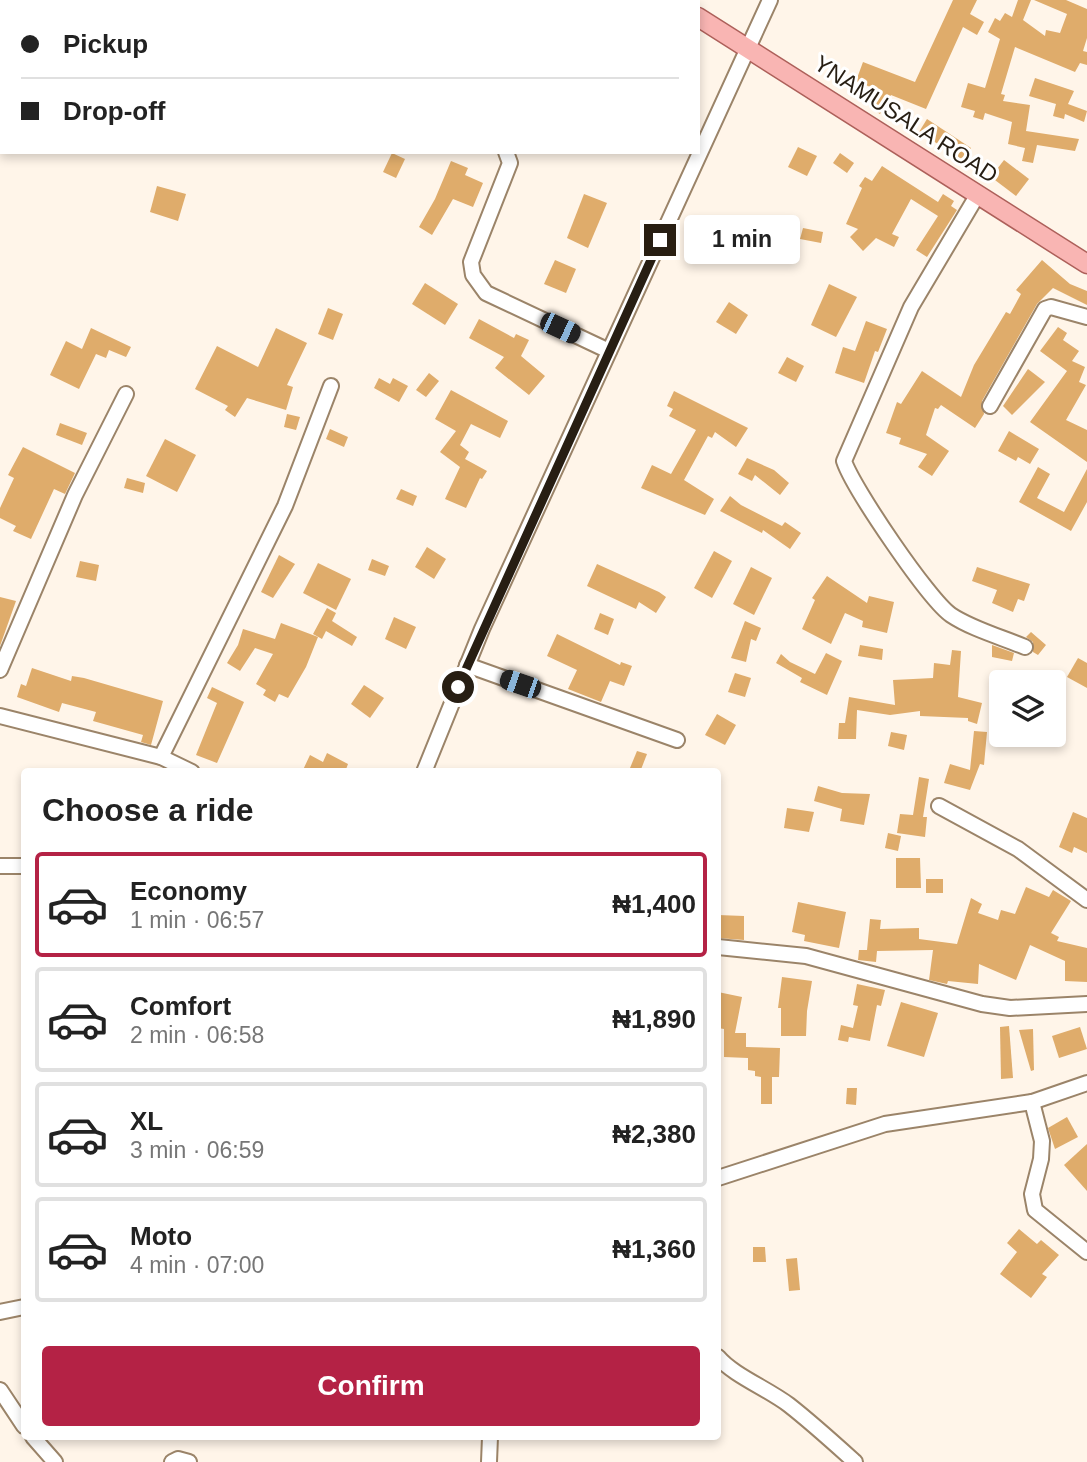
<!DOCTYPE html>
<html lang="en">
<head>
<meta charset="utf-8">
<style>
	:root { --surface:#fff; --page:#f2f2f2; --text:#222; --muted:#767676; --line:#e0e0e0; --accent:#b42245 }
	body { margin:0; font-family:Helvetica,sans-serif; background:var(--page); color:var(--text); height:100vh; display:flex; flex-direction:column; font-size:26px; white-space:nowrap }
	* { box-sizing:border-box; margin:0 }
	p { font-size:23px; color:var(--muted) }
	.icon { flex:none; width:38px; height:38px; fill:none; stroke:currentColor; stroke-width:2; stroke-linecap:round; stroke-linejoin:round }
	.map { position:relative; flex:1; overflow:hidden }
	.sheet { position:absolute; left:21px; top:768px; width:700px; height:672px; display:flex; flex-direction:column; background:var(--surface); border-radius:7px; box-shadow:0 4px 10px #0003 }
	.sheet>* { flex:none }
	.guide { position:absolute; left:0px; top:0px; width:700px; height:154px; box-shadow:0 4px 10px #0003; display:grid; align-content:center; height:154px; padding:0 21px; background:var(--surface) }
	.tools { position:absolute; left:989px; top:670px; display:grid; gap:14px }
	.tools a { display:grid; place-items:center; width:77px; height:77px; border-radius:7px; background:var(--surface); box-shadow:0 4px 10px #0003; font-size:35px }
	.end { position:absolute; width:32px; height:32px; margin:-16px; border:9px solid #271e13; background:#fff; box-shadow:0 0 0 4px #fff }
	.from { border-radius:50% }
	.bubble { position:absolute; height:49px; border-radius:7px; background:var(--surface); box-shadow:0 4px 10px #0003; font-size:23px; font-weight:700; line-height:49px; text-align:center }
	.car { position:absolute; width:21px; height:42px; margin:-21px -10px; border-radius:9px; box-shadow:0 0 5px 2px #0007; background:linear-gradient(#222 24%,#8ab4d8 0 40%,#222 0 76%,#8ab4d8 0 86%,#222 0) }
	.guide b { display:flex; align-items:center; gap:24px; height:66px; font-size:26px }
	.guide b+b { border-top:2px solid var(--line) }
	.guide i { width:18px; height:18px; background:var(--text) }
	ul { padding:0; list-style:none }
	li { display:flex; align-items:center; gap:21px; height:105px; margin:0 14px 10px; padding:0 7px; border:4px solid var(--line); border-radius:7px }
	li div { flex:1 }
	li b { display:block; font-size:26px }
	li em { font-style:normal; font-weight:700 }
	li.active { border-color:var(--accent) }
	li>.icon { width:63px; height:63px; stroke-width:1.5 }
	h2 { padding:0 21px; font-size:32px; line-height:84px }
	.button { display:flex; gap:14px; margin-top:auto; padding:14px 21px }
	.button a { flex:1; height:80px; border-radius:7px; background:var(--accent); color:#fff; font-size:28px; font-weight:700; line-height:80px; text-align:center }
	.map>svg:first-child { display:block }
</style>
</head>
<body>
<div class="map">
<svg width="1087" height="1462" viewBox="0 0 1087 1462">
	<rect width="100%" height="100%" fill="#fff5e9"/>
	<g fill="#dfac6b">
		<path d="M953 0H977L970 14 984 22 977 35 963 27 926 109 891 95 880 114 870 108 880 91 856 81 863 62 915 82Z"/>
		<path d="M1018 0H1031L1023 20 1045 36 1046 30 1060 33 1067 14 1034 0H1066L1087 9V38L1083 51 1087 52V65L1080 63 1075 72 1015 47 1001 94 1005 95 1003 101 1030 105 1026 131 1079 139 1075 151 1037 145 1033 163 1022 161 1025 148 1008 144 1012 122 985 113 983 120 973 117 975 111 961 107 968 83 985 88 1000 39 988 32 995 18 1000 21 1005 13 1012 17Z"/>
		<path d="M1035 78 1074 91 1068 104 1087 111 1084 122 1065 114 1064 119 1053 116 1056 104 1029 96Z"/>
		<path d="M927 119 971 148 963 160 919 132Z"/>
		<path d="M798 147 817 156 807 176 788 167Z"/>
		<path d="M392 153 405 159 396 178 383 172Z"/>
		<path d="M840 153 854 163 847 173 833 163Z"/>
		<path d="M1004 160 1029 179 1016 196 991 177Z"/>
		<path d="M451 161 468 168 465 175 483 183 473 207 453 199 432 235 419 227 435 199Z"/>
		<path d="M882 166 938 202 943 194 954 201 951 206 957 210 927 257 916 250 938 216 911 199 892 234 899 237 894 247 876 238 863 251 850 237 858 229 846 224 862 188 859 186 865 177 872 181Z"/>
		<path d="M157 186 186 194 178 221 150 212Z"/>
		<path d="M584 194 607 203 588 248 567 238Z"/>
		<path d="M762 222 783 232 774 252 752 242Z"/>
		<path d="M803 228 823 232 821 243 800 239Z"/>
		<path d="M555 260 576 269 566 293 544 284Z"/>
		<path d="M1042 260 1070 284 1087 291V305L1053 288 1037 304 982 401 984 414 975 428 941 405 938 409 935 408 926 435 949 451 932 476 918 467 927 454 899 444 901 438 886 433 897 402 901 404 922 371 961 397 974 365 1006 312 1010 314 1021 294 1016 290Z"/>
		<path d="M425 283 458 304 445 325 412 304Z"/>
		<path d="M829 284 857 297 836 337 811 325Z"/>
		<path d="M729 302 748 315 736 334 716 322Z"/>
		<path d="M328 308 343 314 333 340 318 334Z"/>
		<path d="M479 319 514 338 516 334 529 340 521 356 545 376 529 395 495 368 504 357 469 338Z"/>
		<path d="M866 321 887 329 878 352 875 351 864 383 835 373 843 347 855 351Z"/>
		<path d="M1058 327 1067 333 1063 340 1079 351 1072 361 1085 367 1079 382 1086 385 1066 420 1087 430V462L1030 422 1067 371 1040 351Z"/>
		<path d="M91 328 131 347 126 357 109 350 106 358 96 354 79 389 50 375 66 341 82 349Z"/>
		<path d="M276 328 307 343 287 385 293 387 286 410 247 398 235 417 225 410 228 406 195 389 217 346 258 367Z"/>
		<path d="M787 357 804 366 796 382 778 373Z"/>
		<path d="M1028 369 1045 382 1012 415 1003 406Z"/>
		<path d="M429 373 439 381 426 397 416 390Z"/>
		<path d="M379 378 390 384 393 378 408 386 399 402 374 388Z"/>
		<path d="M451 390 508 421 500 438 471 424 460 445 469 452 465 459 487 471 482 479 480 478 466 508 445 499 460 467 440 452 456 431 435 419Z"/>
		<path d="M674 391 748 428 736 447 715 432 712 438 708 436 684 480 714 499 705 515 641 488 652 465 671 474 696 430 669 416 673 409 667 406Z"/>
		<path d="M287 414 300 417 296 430 284 427Z"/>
		<path d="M60 423 87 433 82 445 56 435Z"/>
		<path d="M330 429 348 437 344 447 326 439Z"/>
		<path d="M1009 431 1039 449 1030 464 1018 457 1016 461 998 451Z"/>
		<path d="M165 439 196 455 177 492 146 476Z"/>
		<path d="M23 447 75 473 65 494 54 489 31 539 13 531 16 526 0 518V508L14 478 8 475Z"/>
		<path d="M747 458 774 470 789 483 780 495 755 475 752 481 738 474Z"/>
		<path d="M1038 467 1050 474 1037 498 1064 512 1087 469V502L1071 531 1019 502Z"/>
		<path d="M127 478 145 483 143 493 124 488Z"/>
		<path d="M401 489 417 496 413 506 396 499Z"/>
		<path d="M730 496 741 505 782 526 785 522 801 533 790 549 763 530 762 533 720 511Z"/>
		<path d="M427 547 446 559 434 579 415 567Z"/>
		<path d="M714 551 732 561 712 598 694 588Z"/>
		<path d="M279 555 295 564 273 598 261 592Z"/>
		<path d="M372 559 389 566 385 576 368 570Z"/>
		<path d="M80 561 99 565 96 581 76 577Z"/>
		<path d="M318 563 351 579 336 610 303 593Z"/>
		<path d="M597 564 659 592 666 597 656 613 639 602 636 609 587 586Z"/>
		<path d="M751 567 772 578 754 615 733 604Z"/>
		<path d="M977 567 1030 584 1024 601 1018 599 1013 612 992 603 997 590 972 581Z"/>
		<path d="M827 576 867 603 869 596 894 602 887 633 862 627 863 621 845 613 831 644 802 629 815 600 812 598Z"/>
		<path d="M0 597 16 601 0 646Z"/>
		<path d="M327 608 336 613 332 621 357 637 352 646 326 631 322 639 313 634Z"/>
		<path d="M600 613 614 619 608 635 594 629Z"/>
		<path d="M394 617 416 627 406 649 385 639Z"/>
		<path d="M745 621 761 628 756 641 751 639 746 662 731 658Z"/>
		<path d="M281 623 318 637 306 667 288 698 279 694 275 702 263 695 266 690 256 684 273 654 255 648 240 671 227 663 238 645 243 629 275 639Z"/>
		<path d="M1031 632 1046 645 1038 655 1033 652V642L1026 637Z"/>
		<path d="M557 634 620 665 621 662 632 666 624 686 610 681 601 702 568 689 577 670 547 656Z"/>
		<path d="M860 645 883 649 882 660 858 656Z"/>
		<path d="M992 645 1014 653 1012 661 992 657Z"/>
		<path d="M952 650 961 651 958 697 982 703 977 724 968 721V718L920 716V711L890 715 857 710 856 739H838L839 723H845L849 697 895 705 893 680 933 678 934 663 950 665Z"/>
		<path d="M826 653 842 661 827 695 800 682 802 678 776 663 781 654 790 662 815 674Z"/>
		<path d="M1078 658 1087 663V688L1067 677Z"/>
		<path d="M32 668 71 681 72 676 84 678 163 701 151 745 141 742 143 735 93 721 96 712 62 703 59 712 17 697 21 684 26 686Z"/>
		<path d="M735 673 751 678 745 697 728 692Z"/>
		<path d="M364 685 384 698 370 718 351 704Z"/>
		<path d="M212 687 244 702 217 763 196 755 217 703 207 698Z"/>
		<path d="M717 714 736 725 725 745 705 735Z"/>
		<path d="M974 731 987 732 984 765 980 764 970 790 944 783 950 764 970 770Z"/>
		<path d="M891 732 907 735 904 750 888 746Z"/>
		<path d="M637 751 647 754 640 772 630 768Z"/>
		<path d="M327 753 348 764 345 772H302L310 755 323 762Z"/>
		<path d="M919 777 929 779 923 817H927L925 837 897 833 900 814 913 815Z"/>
		<path d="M818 786 842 793 870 794 864 825 840 821 842 809 814 801Z"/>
		<path d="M787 808 814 812 809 832 784 828Z"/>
		<path d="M1073 812 1087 818V853L1074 847 1072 853 1059 847Z"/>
		<path d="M888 833 901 836 898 851 885 848Z"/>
		<path d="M896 858H920L921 888H896Z"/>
		<rect x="926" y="879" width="17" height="14"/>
		<path d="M1026 887 1049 897 1053 890 1071 901 1051 933 1059 937 1057 941 1087 948V982L1065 981V961L1030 945 1016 980 979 964 978 984 948 981 947 984 929 980 933 950 877 951 876 962 858 960 859 950H867L870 919 881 920 880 929 919 928V939L957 944 971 898 982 904 978 913 998 920 1001 910 1015 914Z"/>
		<path d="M798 902 846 912 839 948 804 941 805 935 792 932Z"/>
		<path d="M718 915 744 916V940L718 938Z"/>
		<path d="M782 977 812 981 807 1011 806 1036H781V1008H778Z"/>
		<path d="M857 984 885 990 881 1006 877 1005 870 1041 849 1037 848 1042 838 1040 841 1025 853 1028 858 1006 853 1005Z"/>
		<path d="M718 992 742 997 735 1033H746V1047L780 1048 779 1077H772V1104H761V1077L755 1076V1071L748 1070V1058L724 1057V1029L718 1028Z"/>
		<path d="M901 1002 938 1013 924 1057 887 1046Z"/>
		<path d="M1009 1026 1013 1078 1001 1079 1000 1027Z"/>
		<path d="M1080 1027 1087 1049 1059 1058 1052 1036Z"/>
		<path d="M1033 1029 1034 1070 1031 1071 1019 1030Z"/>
		<path d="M847 1088H857L856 1105 846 1104Z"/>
		<path d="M1067 1117 1078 1137 1055 1149 1048 1128Z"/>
		<path d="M1087 1144V1191L1064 1165Z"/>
		<path d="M1019 1229 1037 1244 1041 1240 1059 1255 1042 1274 1047 1277 1031 1298 1000 1274 1017 1252 1007 1243Z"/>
		<path d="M753 1247H765L766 1262H753Z"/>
		<path d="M797 1258 800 1290 789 1291 786 1259Z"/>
	</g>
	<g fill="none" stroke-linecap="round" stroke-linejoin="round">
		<g stroke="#9b8469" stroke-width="18">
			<g id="minor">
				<path d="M207 0 210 2"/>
				<path d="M351 2 352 0"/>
				<path d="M0 37 2 38"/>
				<path d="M506 152 510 163 471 262 473 275 486 293 609 351"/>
				<path d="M978 194 911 307 844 461C853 488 929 600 951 615 972 629 1001 637 1025 647"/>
				<path d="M990 406 1045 309 1051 307 1087 317"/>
				<path d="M467 665 677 740"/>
				<path d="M0 670 75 495 126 394"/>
				<path d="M0 716 161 757 192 772"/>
				<path d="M161 757 285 506 331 386"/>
				<path d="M424 772 482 629 770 0"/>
				<path d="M939 806 1018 849 1087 900"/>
				<path d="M0 866H24"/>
				<path d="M718 947 806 956 982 1004 1010 1008 1087 1004"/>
				<path d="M1032 1102 1042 1141 1041 1159 1032 1194 1035 1210 1087 1252"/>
				<path d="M718 1178 885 1124 1032 1102 1087 1083"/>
				<path d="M0 1312 24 1307"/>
				<path d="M718 1357C733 1375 768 1389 789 1405 812 1423 834 1443 855 1462"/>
				<path d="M0 1390 24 1426"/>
				<path d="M33 1437 55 1462"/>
				<path d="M172 1462 178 1459 189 1462"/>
				<path d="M489 1462 490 1437"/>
			</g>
		</g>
		<g stroke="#ad605a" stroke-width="21">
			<g id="major">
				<path d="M669 0 672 2"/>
				<path d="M698 17 1087 264"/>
			</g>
		</g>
		<use href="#minor" stroke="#fff" stroke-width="14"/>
		<use href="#major" stroke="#f9b5b3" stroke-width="18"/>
	</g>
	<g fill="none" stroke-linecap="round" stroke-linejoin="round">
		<path stroke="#271e13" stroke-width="9" d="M458 687 660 240"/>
	</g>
	<g text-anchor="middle" stroke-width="6" stroke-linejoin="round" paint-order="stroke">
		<g font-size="23" fill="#271e13" stroke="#fff">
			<text transform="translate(906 119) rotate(33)" y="8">YNAMUSALA ROAD</text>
		</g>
	</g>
</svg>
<div class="tools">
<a><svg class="icon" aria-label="layers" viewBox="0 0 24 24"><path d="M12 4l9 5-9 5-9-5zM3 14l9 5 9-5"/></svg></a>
</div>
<i class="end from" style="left:458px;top:687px"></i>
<i class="end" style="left:660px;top:240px"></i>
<div class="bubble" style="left:684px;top:215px;width:116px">1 min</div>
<i class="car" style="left:560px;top:328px;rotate:115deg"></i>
<i class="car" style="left:520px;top:684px;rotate:289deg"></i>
<div class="guide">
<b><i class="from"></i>Pickup</b>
<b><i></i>Drop-off</b>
</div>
<section class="sheet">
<h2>Choose a ride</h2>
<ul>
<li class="active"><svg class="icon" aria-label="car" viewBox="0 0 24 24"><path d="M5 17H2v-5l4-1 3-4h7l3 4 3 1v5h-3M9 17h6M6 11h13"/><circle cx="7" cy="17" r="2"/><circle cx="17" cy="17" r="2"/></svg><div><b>Economy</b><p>1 min · 06:57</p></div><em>₦1,400</em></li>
<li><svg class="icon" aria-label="car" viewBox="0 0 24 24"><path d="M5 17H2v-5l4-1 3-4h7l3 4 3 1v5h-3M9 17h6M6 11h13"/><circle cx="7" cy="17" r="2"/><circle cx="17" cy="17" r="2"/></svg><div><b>Comfort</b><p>2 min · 06:58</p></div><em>₦1,890</em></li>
<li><svg class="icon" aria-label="car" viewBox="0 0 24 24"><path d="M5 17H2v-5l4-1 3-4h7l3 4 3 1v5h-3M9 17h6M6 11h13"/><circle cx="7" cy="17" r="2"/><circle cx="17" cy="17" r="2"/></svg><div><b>XL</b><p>3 min · 06:59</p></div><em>₦2,380</em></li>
<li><svg class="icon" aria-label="car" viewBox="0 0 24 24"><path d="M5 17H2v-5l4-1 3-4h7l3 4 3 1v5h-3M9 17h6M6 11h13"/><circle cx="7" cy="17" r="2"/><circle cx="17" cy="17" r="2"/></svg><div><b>Moto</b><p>4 min · 07:00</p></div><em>₦1,360</em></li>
</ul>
<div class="button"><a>Confirm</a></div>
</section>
</div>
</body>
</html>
